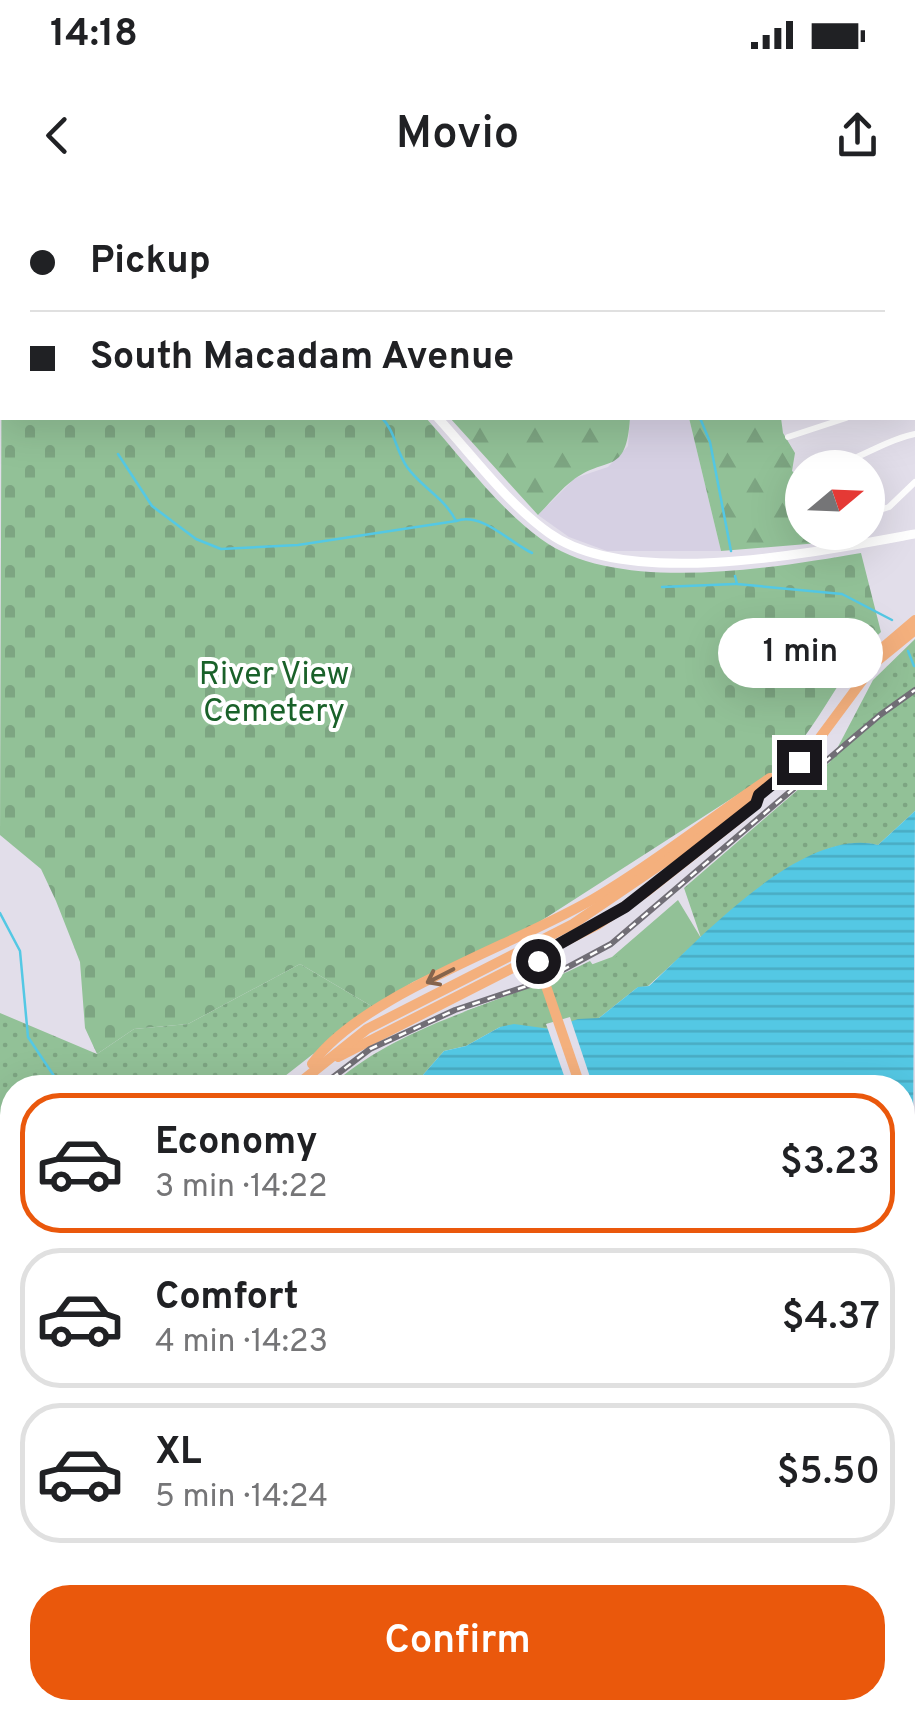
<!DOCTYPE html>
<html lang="en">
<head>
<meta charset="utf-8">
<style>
	:root { --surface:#fff; --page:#f6f6f6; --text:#202124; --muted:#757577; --line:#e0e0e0; --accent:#ea580c }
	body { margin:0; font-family:Overpass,sans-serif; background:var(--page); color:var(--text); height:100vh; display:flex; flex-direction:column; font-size:38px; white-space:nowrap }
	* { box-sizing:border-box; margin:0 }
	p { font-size:32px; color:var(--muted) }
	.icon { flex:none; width:55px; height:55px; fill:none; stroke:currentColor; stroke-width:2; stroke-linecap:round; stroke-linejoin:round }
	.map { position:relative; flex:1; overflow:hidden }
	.drawer { position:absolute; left:0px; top:875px; width:915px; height:645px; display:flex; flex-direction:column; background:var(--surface); border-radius:40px 40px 0 0; box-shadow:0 10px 40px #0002 }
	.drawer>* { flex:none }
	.top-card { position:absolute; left:0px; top:0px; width:915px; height:220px; box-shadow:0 10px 40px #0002; display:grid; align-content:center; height:220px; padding:0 30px; background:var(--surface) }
	.needle { width:65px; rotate:71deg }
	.controls { position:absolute; left:785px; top:250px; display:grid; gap:20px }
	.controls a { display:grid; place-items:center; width:100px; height:100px; border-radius:50%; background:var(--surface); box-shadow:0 10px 40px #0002; font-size:50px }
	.end { position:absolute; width:45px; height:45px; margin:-22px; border:12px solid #19171c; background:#fff; box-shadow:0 0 0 5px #fff }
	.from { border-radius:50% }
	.bubble { position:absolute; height:70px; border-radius:35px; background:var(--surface); box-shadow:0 10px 40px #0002; font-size:32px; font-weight:600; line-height:70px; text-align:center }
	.top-card b { display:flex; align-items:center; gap:35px; height:95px; font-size:38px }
	.top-card b+b { border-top:2px solid var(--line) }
	.top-card i { width:25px; height:25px; background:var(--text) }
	ul { padding:18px 0 0; list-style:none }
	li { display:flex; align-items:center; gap:30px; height:140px; margin:0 20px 15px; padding:0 10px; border:5px solid var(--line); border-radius:40px }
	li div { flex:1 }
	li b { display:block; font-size:38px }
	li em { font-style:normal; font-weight:600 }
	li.active { border-color:var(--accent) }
	li>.icon { width:90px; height:90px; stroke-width:1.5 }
	.button { display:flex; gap:20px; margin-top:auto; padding:20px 30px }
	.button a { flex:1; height:115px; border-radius:40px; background:var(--accent); color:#fff; font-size:40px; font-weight:600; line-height:115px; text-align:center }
	.status { display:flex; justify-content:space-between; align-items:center; height:70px; padding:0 50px; background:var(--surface); direction:ltr }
	.status svg { height:28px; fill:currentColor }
	header { display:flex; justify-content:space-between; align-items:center; height:130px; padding:0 30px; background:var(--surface); font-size:45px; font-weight:600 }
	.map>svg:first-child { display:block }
</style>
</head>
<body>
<div class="status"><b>14:18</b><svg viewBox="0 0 49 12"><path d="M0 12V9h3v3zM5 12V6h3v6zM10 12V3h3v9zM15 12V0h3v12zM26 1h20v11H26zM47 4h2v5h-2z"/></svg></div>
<header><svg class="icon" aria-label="back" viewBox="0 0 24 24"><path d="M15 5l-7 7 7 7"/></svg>Movio<svg class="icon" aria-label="share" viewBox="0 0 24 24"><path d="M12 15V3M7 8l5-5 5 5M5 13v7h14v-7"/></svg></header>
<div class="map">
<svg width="915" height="1520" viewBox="0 0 915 1520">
	<defs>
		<pattern id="forest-firs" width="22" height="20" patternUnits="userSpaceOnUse" patternTransform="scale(2.5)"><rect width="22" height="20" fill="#92c197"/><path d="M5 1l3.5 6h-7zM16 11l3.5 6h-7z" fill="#7da582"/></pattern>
		<pattern id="cemetery-stones" width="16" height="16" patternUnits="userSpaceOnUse" patternTransform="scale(2.5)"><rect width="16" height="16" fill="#92c197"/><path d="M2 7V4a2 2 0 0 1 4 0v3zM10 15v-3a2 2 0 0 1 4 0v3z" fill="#7da582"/></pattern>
		<pattern id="park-dots" width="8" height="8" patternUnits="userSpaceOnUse" patternTransform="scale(2.5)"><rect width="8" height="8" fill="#92c197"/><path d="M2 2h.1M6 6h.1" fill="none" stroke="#7da582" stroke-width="1.8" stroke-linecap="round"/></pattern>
		<pattern id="water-rules" width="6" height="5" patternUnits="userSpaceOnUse" patternTransform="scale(2.5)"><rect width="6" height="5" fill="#54c8e4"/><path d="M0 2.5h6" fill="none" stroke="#49abc3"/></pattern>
	</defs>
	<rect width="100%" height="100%" fill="#e2deea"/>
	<path fill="#d6d0e3" d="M630 218H689L721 351H607L569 337 538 315 575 278 608 267 628 246Z"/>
	<path fill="#92c197" d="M678 700 701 738 648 786 463 812 612 757Z"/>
	<g fill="url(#forest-firs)">
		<path d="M489 0H701L490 2Z"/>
		<path d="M450 218H630C626 278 606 254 572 281 560 290 549 304 538 315Z"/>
		<path d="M689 218H781L783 233 795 253 792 271 802 279V332L832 333 819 343 721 351Z"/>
	</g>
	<path fill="url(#cemetery-stones)" d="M2 42V218H426C462 258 497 307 541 339 616 395 773 368 861 353L881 432C837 473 819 531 773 572L533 726 413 782 373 807 300 764 188 824 134 829 97 854 85 828 80 762 56 701 41 669 0 635Z"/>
	<g fill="url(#park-dots)">
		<path d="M915 439V611L878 645C819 630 741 700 701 738L684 688 830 562 873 480Z"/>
		<path d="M627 750 648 786 638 787 599 818 550 829 500 827 466 846 444 851 422 876 398 887 329 888C401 821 506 804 590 761L596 769Z"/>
		<path d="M300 764 373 807 271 887 12 888V1215L0 1231V813L97 854 134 829 188 824Z"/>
		<path d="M915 939V1085L903 1090 902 944Z"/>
		<path d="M915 1121V1266L903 1231 902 1127Z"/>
		<path d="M12 1282V1351L0 1364V1298Z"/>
	</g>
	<g fill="url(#water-rules)">
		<path d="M915 611 913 940 903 944 902 888H398L422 876 444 851 466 846 500 827 514 824 550 829 578 819 599 818 638 787 649 786C700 739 802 626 878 645Z"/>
		<path d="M12 1351V1508H243L230 1520H0V1364Z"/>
	</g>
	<path fill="#e2deea" d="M570 817 592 883 597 887H568L546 824Z"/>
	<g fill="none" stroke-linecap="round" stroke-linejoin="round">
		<g stroke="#54c8e4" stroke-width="2.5">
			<path d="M177 0 186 2"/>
			<path d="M547 0 550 2"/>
			<path d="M29 2 32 0"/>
			<path d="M651 2 652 0"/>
			<path d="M0 34 2 30"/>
			<path d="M382 218C395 231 396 251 407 267 422 288 444 297 456 321 482 312 509 342 532 353"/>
			<path d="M700 218 710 242 731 351"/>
			<path d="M118 254 152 306 196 339 221 349 298 345 456 321"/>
			<path d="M735 376 737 384 842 394 892 420"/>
			<path d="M662 387 735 384"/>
			<path d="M908 451 914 466"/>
			<path d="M0 713 20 751 28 837 62 888"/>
		</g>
		<g stroke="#fff" stroke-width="6">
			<path d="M706 0 707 2"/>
			<path d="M808 0 809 2"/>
			<path d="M913 0 915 6"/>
			<path d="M399 2 406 0"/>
			<path d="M819 2 827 0"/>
			<path d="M912 47 915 46"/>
			<path d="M912 122 915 121"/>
			<path d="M912 195 915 194"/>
			<path d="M788 237 846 218"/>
			<path d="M819 268C856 264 880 241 915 234"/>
			<path d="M868 314 889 307 915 282"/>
			<path d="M818 332 835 347"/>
			<path d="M902 1279 914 1275"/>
			<path d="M902 1355 915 1351"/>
			<path d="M902 1364 915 1401"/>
			<path d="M902 1431 915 1427"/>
			<path d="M902 1507 915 1503"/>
			<path d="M495 1508 500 1520"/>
			<path d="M572 1508 576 1520"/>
			<path d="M724 1508 728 1520"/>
			<path d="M271 1513 273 1520"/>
			<path d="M646 1520 682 1508"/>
			<path d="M864 1520 900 1508"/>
		</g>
		<g stroke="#fff" stroke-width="9">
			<path d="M232 0 236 2"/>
			<path d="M438 218C473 256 507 303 549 333 629 391 821 351 915 334"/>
		</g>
		<g stroke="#f4b07d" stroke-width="10">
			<path d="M876 462 875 454 915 420"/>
			<path d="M534 751 581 888"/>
			<path d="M338 857 597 725 646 692 742 616"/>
			<path d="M312 864C363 793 522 743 600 695 659 660 713 616 770 578"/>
			<path d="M293 888 367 829 573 724 719 625 810 551 876 462 915 430"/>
			<path d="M0 1253 12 1237"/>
			<path d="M800 1508 805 1520"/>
		</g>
		<g stroke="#716e76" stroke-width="6">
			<g id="rail">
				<path d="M319 888 370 849 455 810 542 781 611 744 880 515 915 490"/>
				<path d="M902 1113 915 1106"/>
				<path d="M0 1288 12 1272"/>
				<path d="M437 1520 447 1508"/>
			</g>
		</g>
		<use href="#rail" stroke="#fff" stroke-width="2.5" stroke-dasharray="8" stroke-linecap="butt"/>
	</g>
	<defs><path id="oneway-shaft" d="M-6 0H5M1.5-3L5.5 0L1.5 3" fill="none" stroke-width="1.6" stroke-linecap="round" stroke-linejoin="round" transform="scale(2.5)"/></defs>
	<use stroke="#86644c" href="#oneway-shaft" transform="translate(440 776) rotate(153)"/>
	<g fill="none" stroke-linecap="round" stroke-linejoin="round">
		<path stroke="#19171c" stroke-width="12" d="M538 761 536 757 625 707 756 604 759 595 799 562"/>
	</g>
	<g text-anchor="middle" stroke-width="8" stroke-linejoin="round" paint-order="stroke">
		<g font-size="32" fill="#196129" stroke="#fff">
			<text x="274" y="484">River View<tspan x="274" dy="37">Cemetery</tspan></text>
		</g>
	</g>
</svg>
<div class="controls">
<a><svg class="needle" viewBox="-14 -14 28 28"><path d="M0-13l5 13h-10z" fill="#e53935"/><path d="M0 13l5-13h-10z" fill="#757577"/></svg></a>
</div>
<i class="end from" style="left:538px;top:761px"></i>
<i class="end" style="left:799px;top:562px"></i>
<div class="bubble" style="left:718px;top:418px;width:165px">1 min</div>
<div class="top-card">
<b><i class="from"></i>Pickup</b>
<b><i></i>South Macadam Avenue</b>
</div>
<section class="drawer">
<ul>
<li class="active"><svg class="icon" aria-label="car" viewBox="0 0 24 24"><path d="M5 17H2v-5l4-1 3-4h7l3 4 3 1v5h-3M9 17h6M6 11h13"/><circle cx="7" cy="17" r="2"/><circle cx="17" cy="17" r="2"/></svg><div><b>Economy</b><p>3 min · 14:22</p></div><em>$3.23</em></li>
<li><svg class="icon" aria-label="car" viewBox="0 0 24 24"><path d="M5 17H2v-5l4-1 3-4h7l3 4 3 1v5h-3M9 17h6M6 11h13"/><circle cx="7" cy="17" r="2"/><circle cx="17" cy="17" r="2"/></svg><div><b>Comfort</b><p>4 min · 14:23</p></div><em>$4.37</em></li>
<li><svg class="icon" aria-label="car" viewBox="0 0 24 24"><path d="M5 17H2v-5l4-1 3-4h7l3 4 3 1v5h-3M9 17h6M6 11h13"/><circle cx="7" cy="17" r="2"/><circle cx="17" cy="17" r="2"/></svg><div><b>XL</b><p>5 min · 14:24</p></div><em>$5.50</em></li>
</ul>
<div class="button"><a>Confirm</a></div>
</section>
</div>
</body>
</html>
